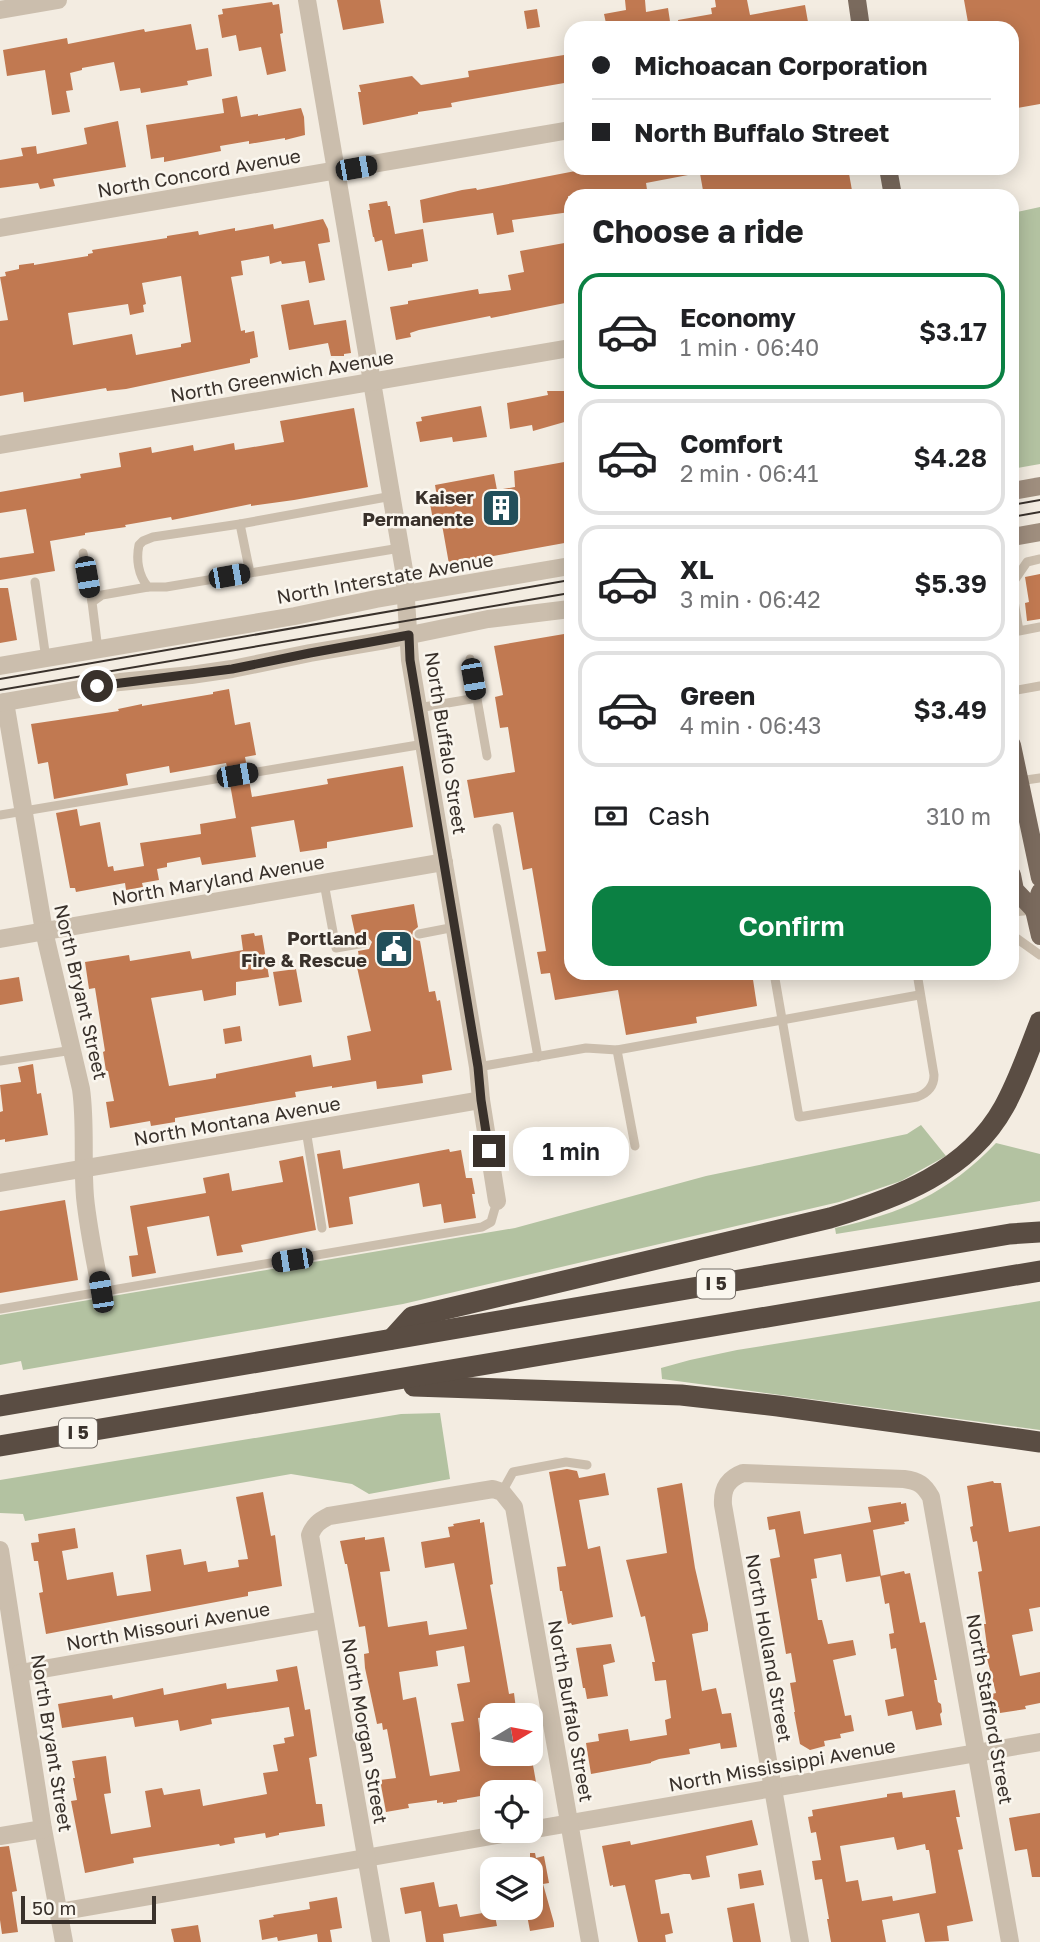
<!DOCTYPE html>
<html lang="en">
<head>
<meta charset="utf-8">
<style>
	:root { --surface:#fff; --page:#f6f6f6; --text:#202124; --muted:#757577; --line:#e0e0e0; --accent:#0b8043 }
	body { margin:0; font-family:"Golos Text",sans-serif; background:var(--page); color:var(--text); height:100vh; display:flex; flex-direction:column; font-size:26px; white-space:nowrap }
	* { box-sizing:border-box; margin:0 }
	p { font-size:23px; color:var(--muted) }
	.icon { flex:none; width:38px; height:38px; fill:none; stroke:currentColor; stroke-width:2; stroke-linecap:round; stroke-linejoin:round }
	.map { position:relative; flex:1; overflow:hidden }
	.sheet { position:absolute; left:564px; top:189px; width:455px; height:791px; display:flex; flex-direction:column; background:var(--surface); border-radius:21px; box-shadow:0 4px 18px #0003 }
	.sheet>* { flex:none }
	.hud { position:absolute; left:564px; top:21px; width:455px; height:154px; border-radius:21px; box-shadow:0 4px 18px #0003; display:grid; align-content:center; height:154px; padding:0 28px; background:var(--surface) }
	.needle { width:46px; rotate:80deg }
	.controls { position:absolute; left:480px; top:1703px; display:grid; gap:14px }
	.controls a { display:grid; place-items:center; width:63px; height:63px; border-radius:14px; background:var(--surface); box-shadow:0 4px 18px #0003; font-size:35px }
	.scale { position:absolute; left:21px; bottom:18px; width:135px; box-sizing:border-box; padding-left:7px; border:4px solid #39312b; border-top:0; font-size:19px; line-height:24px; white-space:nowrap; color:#39312b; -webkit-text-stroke:5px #faf6ee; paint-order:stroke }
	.end { position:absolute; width:32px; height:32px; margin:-16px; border:9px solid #39312b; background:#fff; box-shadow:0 0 0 4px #fff }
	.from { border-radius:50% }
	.bubble { position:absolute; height:49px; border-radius:21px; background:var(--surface); box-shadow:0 4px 18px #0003; font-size:23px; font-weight:600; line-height:49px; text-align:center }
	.car { position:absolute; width:21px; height:42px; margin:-21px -10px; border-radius:9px; box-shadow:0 0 5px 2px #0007; background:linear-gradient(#222 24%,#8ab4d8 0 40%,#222 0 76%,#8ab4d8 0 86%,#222 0) }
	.hud b { display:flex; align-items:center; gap:24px; height:66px; font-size:26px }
	.hud b+b { border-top:2px solid var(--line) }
	.hud i { width:18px; height:18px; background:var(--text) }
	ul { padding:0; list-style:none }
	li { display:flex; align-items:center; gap:21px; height:116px; margin:0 14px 10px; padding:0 14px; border:4px solid var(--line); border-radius:21px }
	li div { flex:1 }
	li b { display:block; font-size:26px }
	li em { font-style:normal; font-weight:600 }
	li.current { border-color:var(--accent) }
	li>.icon { width:63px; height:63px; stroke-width:1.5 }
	h2 { padding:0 28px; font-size:32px; line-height:84px }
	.pay { display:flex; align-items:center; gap:18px; height:77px; padding:0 28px; font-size:26px }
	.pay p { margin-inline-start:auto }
	.action { display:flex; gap:14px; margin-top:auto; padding:14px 28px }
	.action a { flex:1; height:80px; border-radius:21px; background:var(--accent); color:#fff; font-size:28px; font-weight:600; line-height:80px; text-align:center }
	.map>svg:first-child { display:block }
</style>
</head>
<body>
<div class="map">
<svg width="1040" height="1942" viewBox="0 0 1040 1942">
	<rect width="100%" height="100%" fill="#f3ece1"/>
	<g fill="#b3c2a1">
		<path d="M1040 207V464L1012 469V213Z"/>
		<path d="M921 1125 946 1156 901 1181 839 1202 403 1304 23 1370 21 1361 0 1365V1315L515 1228 706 1176 907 1134Z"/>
		<path d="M996 1143 1040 1154V1201L836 1234 835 1228C902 1213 947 1194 996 1143Z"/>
		<path d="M1040 1301V1430L662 1379 661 1368 690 1360 737 1350Z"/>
		<path d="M440 1413 450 1479 369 1494 352 1484 291 1474 25 1521 23 1514 0 1513V1480L401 1414Z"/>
	</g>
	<g fill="#c17951" fill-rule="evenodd">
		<path d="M337 0H380L384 23 343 30Z"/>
		<path d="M625 0H645L646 12 668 8 671 28H607L604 14 626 10Z"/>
		<path d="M715 0H747L750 15 805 5 808 22 775 28H679L678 20 712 14 711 8 716 7Z"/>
		<path d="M964 0H1040V104L1012 109V28H969Z"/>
		<path d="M272 2 273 5 279 4 283 33 280 34 286 71 267 75 261 47 239 51 236 35 222 38 218 15 223 14 222 9Z"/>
		<path d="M537 9 540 27 527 29 524 11Z"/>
		<path d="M191 24 196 50 208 48 212 76 187 81 188 85 141 93 140 88 120 91 114 62 82 68V70L70 73 73 90 66 91 70 112 52 115 45 70 7 76 3 50 67 38 68 44 144 29 145 32Z"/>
		<path d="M570 54V82L461 101 451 103 452 107 418 112V114L363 125 358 92H361L359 85 412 76 421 85 469 77 468 71Z"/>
		<path d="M237 96 241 117 258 114V116L301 108 304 117 305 135 285 140V138L249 144V141L220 146 221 151 164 162V157L151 159 146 125 224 113 222 99Z"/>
		<path d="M118 121 126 167 53 179 55 186 40 189 38 183 0 188V160L23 156 21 148 36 146 37 154 87 144 84 128Z"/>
		<path d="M591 168H688V175L646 183 648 196H568L570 212 512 220 514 232 497 235 493 213 423 223 420 200 462 190 476 188 477 190Z"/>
		<path d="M699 168H848L853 196H704Z"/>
		<path d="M387 201 388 206H390L395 234 423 229 428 261 412 264V267L388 271 382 240 375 242 374 237H373L368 210H370L369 204Z"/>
		<path d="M323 219 328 229 330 242 318 244 325 280 309 283 305 261 282 264 281 261 270 264 269 256 241 261 243 275 231 277 241 331 245 330V333L254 331 258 357 250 359V363L126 389 107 391 106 388 24 402 23 392 0 396V321L8 320 0 277 6 276 5 272 19 269V265L34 263V265L88 256V254L93 253 92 250 167 238V236L198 231 199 235 235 228V231L273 224 274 229ZM181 276 191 342 181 344V347L136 355 132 334 73 345 68 313 128 304 130 315 144 312 143 305 146 304 142 283Z"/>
		<path d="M570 242V302L491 318 490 316 419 330 410 333 411 337 396 340 390 307 408 304V301L478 289 479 294 511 290 508 275 524 272 520 251Z"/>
		<path d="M309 300 314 325 346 320 351 353 344 354V356H331L328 343 289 350 281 305Z"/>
		<path d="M547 391H564L570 402 568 421 533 431 532 425 510 429 507 403 548 395Z"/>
		<path d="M481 406 487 437 453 442 452 437 420 442 416 422 422 421 421 417Z"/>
		<path d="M354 408 368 487 294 500 251 506V504L172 520 171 517 125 525 126 527 85 533V535L50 541 55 571 0 580V558L34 553 26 509 0 513V492L81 478 80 474 121 467 119 453 151 447 152 453 193 445 194 451 234 443 235 450 284 442 280 421Z"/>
		<path d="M570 461V542L449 564 441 519 433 520 429 498 437 497 435 485 494 474 497 490 515 487 514 471Z"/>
		<path d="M1040 574V619L1027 621 1025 603 1029 602 1025 577Z"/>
		<path d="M0 588H8L17 640 0 643Z"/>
		<path d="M570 633V973H752L757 1006 696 1017 697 1023 626 1035 618 990 555 1000 550 973 541 974 537 952 546 951 532 868 523 870 513 812 474 818 467 780 515 772 508 727 500 728 495 697 503 695 494 646Z"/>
		<path d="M229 689 235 725 250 722 256 755 245 757 247 767 228 770 226 763 170 773 169 766 126 774 128 785 54 799 48 762 38 764 31 724 119 711 118 709 142 704V706L213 694V692Z"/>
		<path d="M403 766 413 827 327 842V848L300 852 294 820 251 827 256 857 202 865 200 857 167 863V867L157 869 159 880 142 883 143 887 126 890 125 883 76 892 75 888H70L56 813 77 809 80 826 100 822 107 862 108 867 113 866 114 871 144 866 140 843 201 834 200 824 236 818 230 784 249 780 252 797 328 784 327 779Z"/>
		<path d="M414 904 418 927 413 931 412 936 416 940 420 941 429 992 435 991 437 1001 440 1000 452 1070 422 1075 423 1083 402 1086 377 1089 376 1081 332 1088V1086L295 1092 296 1097 175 1118V1122L151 1126 150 1121 110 1128 106 1102 114 1101 108 1071H106L103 1052 105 1051 95 988 89 989 85 962 129 955 130 961 190 951 192 959 243 950 241 935 254 933 255 936 262 935 269 977 236 982V995L204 1001 202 990 151 998 169 1086 216 1078V1074L311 1055 313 1067 351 1060 347 1036 371 1031 355 958 359 957 358 951 369 949 372 942 367 936 356 938 351 915Z"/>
		<path d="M296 969 302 1002 279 1006 273 972Z"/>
		<path d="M19 977 23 1001 0 1005V980Z"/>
		<path d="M240 1026 242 1041 225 1044 223 1029Z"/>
		<path d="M33 1064 37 1094 41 1093 48 1135 5 1142V1139L0 1140V1112L3 1111 0 1085 21 1082 18 1067Z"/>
		<path d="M449 1149 450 1152 461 1150 466 1178H472L475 1194H472L476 1218 444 1223 441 1204 423 1207 419 1183 349 1197 353 1224 329 1228 317 1154 340 1150 343 1169Z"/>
		<path d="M303 1156 316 1230 241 1245 243 1252 217 1256 209 1216 147 1227 156 1273 132 1277 129 1256 138 1255 130 1206 206 1193 203 1178 229 1173 232 1191 283 1182 279 1161Z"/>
		<path d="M65 1200 78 1280 0 1293V1211Z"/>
		<path d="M567 1469 577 1471 579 1478 605 1473 609 1495 579 1500 588 1549 600 1546 613 1617 572 1625 571 1623 568 1624 562 1591H560L557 1567 566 1566 549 1472Z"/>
		<path d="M993 1481 994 1483H1001L1009 1532 1040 1526V1607L1029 1609 1033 1631 1012 1635 1020 1676 1040 1672V1703L1025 1706 1026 1709 1000 1713 999 1707 995 1708 992 1694 996 1693 984 1647 987 1646 984 1624H986L978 1572 982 1571 977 1541 973 1542 970 1527 973 1526 967 1486Z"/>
		<path d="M682 1483 695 1568 708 1624V1631L692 1634 702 1691 716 1688 722 1714 731 1713 737 1747 721 1749 720 1743 689 1749 690 1754 659 1759 651 1762V1763L591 1774 586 1743 599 1741 598 1734 628 1729 630 1741 667 1735 665 1720 671 1718 666 1680 655 1681 652 1662H655L645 1616 641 1617 626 1560 667 1553 657 1488Z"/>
		<path d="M263 1492 271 1536 275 1535 282 1586 248 1592V1596L46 1634 39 1593 43 1592 38 1561H34L31 1543 39 1542 38 1534 75 1528 78 1548 62 1551 67 1580 113 1572 117 1596 151 1591 146 1555 181 1549 184 1565 206 1561 208 1572 239 1567 238 1560 248 1559 236 1497Z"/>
		<path d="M901 1502V1504L906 1503 909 1521 904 1522 905 1524 873 1530 881 1576 846 1582 841 1554 814 1559 817 1578 811 1579 818 1620H822L828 1644 853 1640 856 1655 833 1660 845 1716 851 1715 854 1731 840 1734 841 1738 824 1741 825 1746 810 1750 800 1744 794 1712H795L790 1683 796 1682 791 1653 786 1654 770 1559 780 1557 775 1529 769 1530 767 1517 800 1511 804 1534 871 1522 868 1507Z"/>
		<path d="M480 1519V1523L484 1522 493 1584 490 1585 509 1694 514 1693 516 1709 511 1710 512 1712 478 1718 483 1756 498 1754H531L541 1810 531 1813 530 1792H525L523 1785 492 1790V1794L457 1800V1802L443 1804V1802L437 1803V1800L408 1804 409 1808 386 1812 380 1780 396 1778 387 1729 383 1730 382 1723 377 1724 365 1668 364 1654 369 1653 365 1626 359 1627 347 1564H345L340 1541 365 1537V1540L384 1537 390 1571 380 1572 388 1627 427 1621 429 1635 467 1629 454 1563 425 1568 421 1542 450 1537 448 1527 454 1526 453 1524ZM464 1646 470 1682 457 1684 464 1721 451 1723 460 1771 430 1776 416 1697 403 1700 399 1672 438 1666 436 1651Z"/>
		<path d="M904 1571 905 1574 910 1573 920 1623 925 1622 937 1680H934L938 1702 941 1704 942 1712 940 1714 942 1725 916 1730 912 1711 888 1716 885 1700 904 1696 896 1648 891 1649 889 1634 894 1633 889 1603 885 1604 880 1576Z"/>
		<path d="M611 1644 615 1662 603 1665 608 1696 587 1699 585 1688H583L576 1648Z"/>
		<path d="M297 1666 305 1710 310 1709 317 1756 309 1758 316 1804H322L325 1826 279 1833V1835L266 1838 265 1833 234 1838 235 1843 220 1846 219 1844 133 1858 134 1863 85 1873 71 1801 77 1800 73 1778H75L72 1761 106 1756 111 1793 104 1794 111 1834 151 1827 145 1791 162 1788 164 1795 200 1789 203 1806 267 1794 263 1773 278 1771 273 1745 285 1743 284 1738 294 1736 289 1707 211 1719 212 1724 180 1731 178 1720 135 1727 133 1717 62 1728 58 1704 112 1695 113 1699 163 1688 164 1695 226 1683 227 1689 278 1681 276 1670Z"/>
		<path d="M955 1790 960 1817H956L963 1849 958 1850 973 1921 947 1926 949 1941 925 1942 919 1913 882 1920 886 1942H831L827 1919H829L822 1879 815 1880 812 1861 821 1860 816 1832 811 1833 808 1817 813 1816 812 1810 887 1797V1794L902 1792 903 1798ZM894 1837 897 1850 925 1844 926 1850H929L936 1893 893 1901 892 1896 862 1901 858 1880 846 1882 840 1846Z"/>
		<path d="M1040 1813V1877H1032L1027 1849 1015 1851 1009 1818Z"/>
		<path d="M752 1820 758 1845 706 1856 710 1877 692 1880 690 1874H684L655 1880 661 1914 669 1913 673 1933 665 1935 666 1942H638L625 1885 613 1887V1885L610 1886 602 1846 630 1841 631 1845Z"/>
		<path d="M9 1846 17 1891 12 1892 18 1932 2 1934 0 1920V1847Z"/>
		<path d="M530 1853H535L536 1858 544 1856 549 1883 543 1884 554 1923V1927L530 1931 526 1910 530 1909Z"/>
		<path d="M761 1870 764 1885 740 1889 738 1874Z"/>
		<path d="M434 1882 439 1907 457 1904 460 1917 494 1911 497 1926 443 1934 444 1942H426L421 1911 405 1914 400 1888Z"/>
		<path d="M337 1897 342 1928 330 1930 332 1942H318L317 1934 278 1941 277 1937 262 1940 259 1920 274 1917 273 1915 310 1909 309 1902Z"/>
		<path d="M754 1903 761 1942H733L727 1908Z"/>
		<path d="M198 1925 201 1942H174L171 1929Z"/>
	</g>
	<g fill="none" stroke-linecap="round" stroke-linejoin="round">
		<g stroke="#cbbead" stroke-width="9">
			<path d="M392 496 240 524 153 537 143 541 139 545C136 559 138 575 148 587H166L400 548"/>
			<path d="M240 524 250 573"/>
			<path d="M83 553 92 602"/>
			<path d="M35 582 46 659"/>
			<path d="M1012 584 1027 562 1040 559"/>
			<path d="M1012 589 1019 631 1040 627"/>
			<path d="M98 650 92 602 102 595 148 587"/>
			<path d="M470 659 487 756"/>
			<path d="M1012 691 1040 686"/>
			<path d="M418 708 477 698"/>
			<path d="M1019 781 1040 778"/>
			<path d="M0 815 424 744"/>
			<path d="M497 828 538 1057"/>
			<path d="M324 883 336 948 365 943"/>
			<path d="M1012 912 1033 910"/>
			<path d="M419 934 455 927"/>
			<path d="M1012 935 1040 955"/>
			<path d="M774 973 799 1117 917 1097C928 1093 934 1086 934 1075L917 973"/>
			<path d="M617 1050 635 1146"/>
			<path d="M0 1061 73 1050"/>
			<path d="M478 1067 586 1048 617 1050 919 995"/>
			<path d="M306 1130 322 1228"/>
			<path d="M0 1309 482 1227 491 1222 497 1201"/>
			<path d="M502 1492 513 1472 566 1462 587 1465"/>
		</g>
		<g stroke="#cbbead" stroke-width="18">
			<path d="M307 0 404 570 410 660 478 1067 481 1100 497 1201"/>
			<path d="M0 10 58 0"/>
			<path d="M0 228 570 130"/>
			<path d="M0 445 570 348"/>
			<path d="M5 702 44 931 81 1089C86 1124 82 1161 85 1197 88 1228 95 1261 101 1292"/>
			<path d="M0 939 444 862"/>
			<path d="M0 1183 481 1100"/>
			<path d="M0 1550 43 1829 64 1942"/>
			<path d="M20 1673 324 1620"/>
			<path d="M530 1830 1040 1742"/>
			<path d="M0 1836 43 1829"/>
			<path d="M59 1912 525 1830"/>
			<path d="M381 1942 310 1535C314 1525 319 1521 329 1516L493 1489 502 1492 514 1507 590 1942"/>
			<path d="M800 1942 723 1505C722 1489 727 1479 743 1473L904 1479C919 1481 924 1485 931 1497L1010 1942"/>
		</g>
		<g stroke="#cbbead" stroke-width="18">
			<path d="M0 666 295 616 376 599 570 566"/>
			<path d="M0 703 120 682 191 675 232 669 310 653 381 641 488 619 570 609"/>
		</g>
		<g stroke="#9f8e7e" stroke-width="18">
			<path d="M1012 491 1040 486"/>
			<path d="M1012 537 1040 532"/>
		</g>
		<g stroke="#7a6a5d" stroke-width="18">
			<path d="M857 0 861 28"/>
			<path d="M888 168 893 196"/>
			<path d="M1012 745 1040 878"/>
			<path d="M1012 875 1015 890 1034 910"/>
			<path d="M1040 892 1034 910 1040 936"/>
		</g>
		<g stroke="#5a4d43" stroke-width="21">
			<path d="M392 1339 412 1317 830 1218C897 1198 968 1172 1004 1107 1019 1080 1029 1050 1040 1022"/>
			<path d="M414 1386 681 1395 778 1406 1040 1442"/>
			<path d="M0 1406 898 1253 1010 1234 1040 1232"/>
			<path d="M0 1446 1040 1271"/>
		</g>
		<g stroke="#39312b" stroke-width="2">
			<path d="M1012 505 1040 500"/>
			<path d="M1012 517 1040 512"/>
			<path d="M0 679 570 580"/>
			<path d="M0 690 570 593"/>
		</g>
	</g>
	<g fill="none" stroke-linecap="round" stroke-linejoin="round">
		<path stroke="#39312b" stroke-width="9" d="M97 686 232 669 310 653 409 635 410 660 478 1067 481 1100 489 1151"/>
	</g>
	<defs>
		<g id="building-square" transform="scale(2.0125)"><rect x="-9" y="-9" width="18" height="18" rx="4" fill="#224f5a" stroke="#faf6ee"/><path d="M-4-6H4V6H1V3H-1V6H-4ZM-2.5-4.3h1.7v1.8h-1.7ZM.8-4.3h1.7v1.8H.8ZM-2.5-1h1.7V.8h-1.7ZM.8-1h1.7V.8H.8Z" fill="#fff"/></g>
		<g id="civic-square" transform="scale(2.0125)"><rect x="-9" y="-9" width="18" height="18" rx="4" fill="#224f5a" stroke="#faf6ee"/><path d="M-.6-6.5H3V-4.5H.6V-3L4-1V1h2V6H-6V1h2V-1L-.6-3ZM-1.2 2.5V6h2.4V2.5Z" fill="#fff"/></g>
	</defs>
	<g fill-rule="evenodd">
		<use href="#building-square" x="501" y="508"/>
		<use href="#civic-square" x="394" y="949"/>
	</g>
	<g text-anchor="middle" stroke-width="5" stroke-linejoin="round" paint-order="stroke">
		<g fill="#faf6ee" stroke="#736c66" stroke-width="2">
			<rect x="697" y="1269.5" width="38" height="29" rx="5"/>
			<rect x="59" y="1418.5" width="38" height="29" rx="5"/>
		</g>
		<g font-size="18" font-weight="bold" fill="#39312b">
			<text x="716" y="1290">I 5</text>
			<text x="78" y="1439">I 5</text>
		</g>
		<g font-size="19" fill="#39312b" stroke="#faf6ee">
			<text transform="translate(199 173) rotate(-10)" y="7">North Concord Avenue</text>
			<text transform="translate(282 376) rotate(-10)" y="7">North Greenwich Avenue</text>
			<text transform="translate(385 578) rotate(-10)" y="7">North Interstate Avenue</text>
			<text transform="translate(446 743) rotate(81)" y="7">North Buffalo Street</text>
			<text transform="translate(218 880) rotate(-10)" y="7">North Maryland Avenue</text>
			<text transform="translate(81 992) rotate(77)" y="7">North Bryant Street</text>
			<text transform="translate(237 1121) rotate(-10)" y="7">North Montana Avenue</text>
			<text transform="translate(168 1626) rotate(-10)" y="7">North Missouri Avenue</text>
			<text transform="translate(769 1648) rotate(80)" y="7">North Holland Street</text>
			<text transform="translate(990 1709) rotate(80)" y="7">North Stafford Street</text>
			<text transform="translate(571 1711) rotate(80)" y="7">North Buffalo Street</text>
			<text transform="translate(365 1731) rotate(80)" y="7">North Morgan Street</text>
			<text transform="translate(52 1743) rotate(81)" y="7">North Bryant Street</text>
			<text transform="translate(782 1765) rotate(-10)" y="7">North Mississippi Avenue</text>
		</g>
		<g font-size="19" font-weight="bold" fill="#39312b" stroke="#faf6ee" text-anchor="end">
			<text x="474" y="504">Kaiser<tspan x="474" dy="22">Permanente</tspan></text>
			<text x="367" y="945">Portland<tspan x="367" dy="22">Fire &amp; Rescue</tspan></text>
		</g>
	</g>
</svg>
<div class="controls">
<a><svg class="needle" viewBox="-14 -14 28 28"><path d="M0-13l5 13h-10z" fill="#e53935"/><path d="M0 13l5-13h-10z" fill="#757577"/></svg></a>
<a><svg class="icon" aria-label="locate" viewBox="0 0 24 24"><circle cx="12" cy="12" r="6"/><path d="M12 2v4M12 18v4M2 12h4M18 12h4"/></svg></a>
<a><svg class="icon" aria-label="layers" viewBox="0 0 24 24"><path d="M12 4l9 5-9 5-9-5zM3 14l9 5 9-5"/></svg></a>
</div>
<div class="scale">50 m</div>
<i class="end from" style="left:97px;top:686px"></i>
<i class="end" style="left:489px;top:1151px"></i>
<div class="bubble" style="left:513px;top:1127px;width:116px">1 min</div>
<i class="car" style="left:356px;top:168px;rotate:80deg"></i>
<i class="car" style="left:229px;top:576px;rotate:80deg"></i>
<i class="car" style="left:87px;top:577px;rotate:170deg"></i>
<i class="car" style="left:473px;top:679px;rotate:170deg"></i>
<i class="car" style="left:237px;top:775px;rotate:80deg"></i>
<i class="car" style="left:292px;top:1260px;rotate:261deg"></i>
<i class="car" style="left:101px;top:1292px;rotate:351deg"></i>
<div class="hud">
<b><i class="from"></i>Michoacan Corporation</b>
<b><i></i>North Buffalo Street</b>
</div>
<section class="sheet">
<h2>Choose a ride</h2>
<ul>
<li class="current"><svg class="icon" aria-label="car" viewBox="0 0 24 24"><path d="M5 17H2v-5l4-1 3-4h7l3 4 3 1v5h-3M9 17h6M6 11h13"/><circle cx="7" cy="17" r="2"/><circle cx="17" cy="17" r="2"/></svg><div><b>Economy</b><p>1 min · 06:40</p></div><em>$3.17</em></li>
<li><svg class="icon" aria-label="car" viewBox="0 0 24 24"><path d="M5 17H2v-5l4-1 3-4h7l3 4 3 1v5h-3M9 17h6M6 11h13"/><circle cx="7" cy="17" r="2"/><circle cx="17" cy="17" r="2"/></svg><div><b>Comfort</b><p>2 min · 06:41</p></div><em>$4.28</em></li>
<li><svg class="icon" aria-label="car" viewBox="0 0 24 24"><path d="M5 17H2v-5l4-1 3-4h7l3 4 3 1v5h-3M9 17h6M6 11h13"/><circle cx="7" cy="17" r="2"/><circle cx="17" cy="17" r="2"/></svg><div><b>XL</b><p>3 min · 06:42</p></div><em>$5.39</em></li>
<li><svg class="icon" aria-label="car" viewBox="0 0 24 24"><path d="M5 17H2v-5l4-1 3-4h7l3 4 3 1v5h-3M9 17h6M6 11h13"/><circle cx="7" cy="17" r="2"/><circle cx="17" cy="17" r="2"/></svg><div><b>Green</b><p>4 min · 06:43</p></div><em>$3.49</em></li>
</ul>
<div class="pay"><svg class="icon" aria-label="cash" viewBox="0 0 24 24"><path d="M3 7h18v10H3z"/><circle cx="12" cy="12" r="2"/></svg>Cash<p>310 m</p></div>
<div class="action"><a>Confirm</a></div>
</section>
</div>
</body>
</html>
